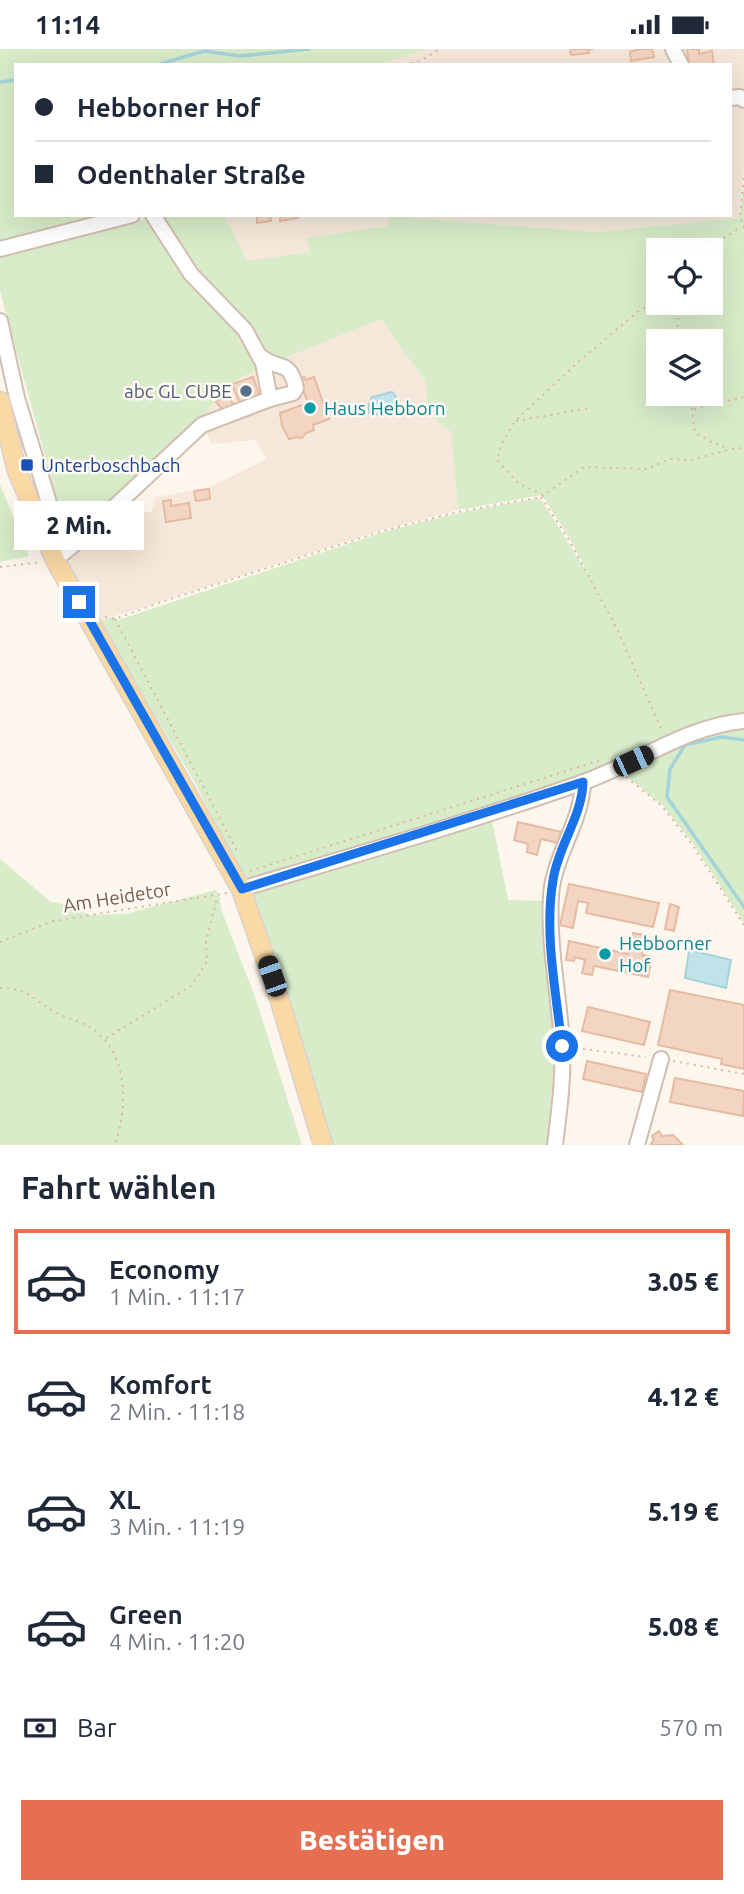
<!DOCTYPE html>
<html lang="de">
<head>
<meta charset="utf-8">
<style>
	:root { --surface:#fff; --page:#f6f6f7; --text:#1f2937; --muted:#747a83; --line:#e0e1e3; --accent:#e76f51 }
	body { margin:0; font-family:Ubuntu,sans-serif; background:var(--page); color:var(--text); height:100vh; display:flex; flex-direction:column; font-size:26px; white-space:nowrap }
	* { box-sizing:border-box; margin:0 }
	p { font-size:23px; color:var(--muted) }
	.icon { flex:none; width:38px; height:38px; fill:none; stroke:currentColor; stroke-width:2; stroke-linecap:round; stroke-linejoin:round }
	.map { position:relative; height:1096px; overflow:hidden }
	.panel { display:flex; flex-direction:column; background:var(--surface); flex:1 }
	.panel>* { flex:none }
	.hud { position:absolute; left:14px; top:14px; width:718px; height:154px; border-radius:0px; box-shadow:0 7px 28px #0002; display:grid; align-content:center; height:154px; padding:0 21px; background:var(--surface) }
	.buttons { position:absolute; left:646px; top:189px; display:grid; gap:14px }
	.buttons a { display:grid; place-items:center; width:77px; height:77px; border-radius:0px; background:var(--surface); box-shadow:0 7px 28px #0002; font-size:35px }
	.end { position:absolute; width:32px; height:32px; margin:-16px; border:9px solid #1a73e8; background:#fff; box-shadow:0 0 0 4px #fff }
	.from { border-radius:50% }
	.bubble { position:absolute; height:49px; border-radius:0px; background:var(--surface); box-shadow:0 7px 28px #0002; font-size:23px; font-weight:800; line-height:49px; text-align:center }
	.car { position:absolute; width:21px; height:42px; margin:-21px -10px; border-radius:9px; box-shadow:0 0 5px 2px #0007; background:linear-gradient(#222 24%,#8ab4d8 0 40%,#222 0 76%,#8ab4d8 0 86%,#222 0) }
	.hud b { display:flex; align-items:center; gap:24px; height:66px; font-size:26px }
	.hud b+b { border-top:2px solid var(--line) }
	.hud i { width:18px; height:18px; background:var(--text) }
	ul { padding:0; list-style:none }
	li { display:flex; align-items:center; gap:21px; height:105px; margin:0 14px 10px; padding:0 7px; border:4px solid transparent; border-radius:0px }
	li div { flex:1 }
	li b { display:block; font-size:26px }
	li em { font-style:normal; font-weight:800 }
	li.current { border-color:var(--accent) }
	li>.icon { width:63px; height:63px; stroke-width:1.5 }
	h2 { padding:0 21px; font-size:32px; line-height:84px }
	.pay { display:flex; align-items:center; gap:18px; height:77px; padding:0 21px; font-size:26px }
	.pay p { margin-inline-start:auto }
	.button { display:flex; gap:14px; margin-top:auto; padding:14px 21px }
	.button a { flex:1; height:80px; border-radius:0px; background:var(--accent); color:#fff; font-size:28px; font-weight:800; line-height:80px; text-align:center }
	.status { display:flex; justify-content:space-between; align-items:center; height:49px; padding:0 35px; background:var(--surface); direction:ltr }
	.status svg { height:19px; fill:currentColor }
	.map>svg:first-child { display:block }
</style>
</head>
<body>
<div class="status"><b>11:14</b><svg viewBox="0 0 49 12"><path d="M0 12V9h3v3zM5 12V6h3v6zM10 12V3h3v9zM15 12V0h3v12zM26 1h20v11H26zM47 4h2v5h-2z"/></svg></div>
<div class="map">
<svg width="744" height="1096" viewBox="0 0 744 1096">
	<rect width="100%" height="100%" fill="#fdf6ec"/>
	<g fill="#f5e8da">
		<path d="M426 0H744V118L739 169 596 183 389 167 387 177 307 189 311 203 247 213 224 166H730V16H378Z"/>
		<path d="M381 270 425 332 429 365 451 383 458 461 385 480 100 572 62 511 106 467 121 463H152L155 448 208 439 267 410 255 391 212 395 200 372 206 366 221 341 258 320Z"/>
	</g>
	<g fill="#d8ecc9" fill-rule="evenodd">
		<path d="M0 0H426L378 16H16V166H126L0 198Z"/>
		<path d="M744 136V670L601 723 266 829 248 831 244 829 195 734 100 572 114 568 118 571 387 482 459 464 540 449 590 528 570 490 542 446 458 461 451 383 429 365 425 332 381 270 258 320 221 340 206 366 69 495 0 242V207L159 166H224L247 212 310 203 306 189 387 177 389 167 596 183 739 169ZM658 201H710V254H658ZM658 292H710V345H658Z"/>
		<path d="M0 435 29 507 0 513Z"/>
		<path d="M744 673V874L694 796 663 757 619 721 670 699Z"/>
		<path d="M491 766 508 851 546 852 559 991 552 1096H328L253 850C257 837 270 838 283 836Z"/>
		<path d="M0 810 51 853 69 856 89 866 125 865 216 841 220 849 221 860 255 948 302 1096H0Z"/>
	</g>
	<g fill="#bfe3e8" stroke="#a5d3da" stroke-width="2">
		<path d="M392 343 396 348 393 357 379 366 369 364V355L372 348Z"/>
		<path d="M689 901 731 911 726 939 685 929Z"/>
	</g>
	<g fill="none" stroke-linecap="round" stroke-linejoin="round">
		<g stroke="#a5d3da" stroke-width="3.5">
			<path d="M157 16 204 2 240 7 309 0"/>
			<path d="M0 33 16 31"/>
			<path d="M744 691 721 688 685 696 670 720 667 748 744 858"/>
		</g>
	</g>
	<g fill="#f3d5c3" stroke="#e6bba3" stroke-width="2">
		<path d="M593 0 588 1 589 4 572 6 570 4 571 0Z"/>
		<path d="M652 0 654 8 631 12 630 3 639 0Z"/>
		<path d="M687 0H699V5L712 2 714 16H689Z"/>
		<path d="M257 166H270L271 172 257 174Z"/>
		<path d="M280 166H297L298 169 280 172Z"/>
		<path d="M253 328 260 348 240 355 232 335Z"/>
		<path d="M304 328 306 331 314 328 329 370 313 376 314 381 306 384 302 389 297 388 289 390 282 377 280 364 308 354 299 330Z"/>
		<path d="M226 345 235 357 226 364 216 353Z"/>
		<path d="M209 440 210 450 196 452 194 442Z"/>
		<path d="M171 451V457L189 454 191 469 166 473 163 452Z"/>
		<path d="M518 773 561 783 558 794 541 790 537 806 527 803 528 795 514 791Z"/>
		<path d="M569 835 659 854 653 878 586 864 588 854 578 852 573 879 560 876Z"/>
		<path d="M670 855 679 858 674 882 665 880Z"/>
		<path d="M633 884 646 886 642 906 652 908 648 928 594 917 592 926 582 924 585 911 575 908 574 912 566 911 569 892 628 905Z"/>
		<path d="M670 941 744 956V1020L721 1015 722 1010 658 996Z"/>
		<path d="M588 958 650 973 644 996 582 982Z"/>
		<path d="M587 1012 646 1025 642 1043 583 1030Z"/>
		<path d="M675 1029 744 1042 743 1067 670 1053Z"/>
		<path d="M659 1082 662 1087 673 1086 683 1096H650L654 1091 652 1087Z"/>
	</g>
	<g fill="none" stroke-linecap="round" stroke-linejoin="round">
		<g stroke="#d1beb0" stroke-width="18">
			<g id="minor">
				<path d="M673 0 681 16"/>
				<path d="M730 49 740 48 744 51"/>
				<path d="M0 200 132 166"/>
				<path d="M0 272 17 349 64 503"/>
				<path d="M260 307C278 323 289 308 296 339L293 344 270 350"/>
				<path d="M55 511 79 491 202 376 270 350 263 314 245 281 191 225 153 166"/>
				<path d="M241 840C355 806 469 773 581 734 636 715 686 677 744 672"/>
				<path d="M555 1096C559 1063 564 1028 562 995 559 945 548 896 551 846 554 806 582 773 583 733"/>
				<path d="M637 1096 661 1010"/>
			</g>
		</g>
		<g stroke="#dad1cd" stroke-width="21">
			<path id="major" d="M0 352 17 422 55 511 241 840 279 949 323 1096"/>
		</g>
		<g stroke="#d9b8a5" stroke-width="2" stroke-dasharray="2 5" stroke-linecap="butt">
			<path d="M404 16 420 12 440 0"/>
			<path d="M744 129 740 167 744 179"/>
			<path d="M710 205 721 191 741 178"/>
			<path d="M676 292 680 254"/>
			<path d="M690 345 695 384 713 394 728 399"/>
			<path d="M694 360 744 348"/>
			<path d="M516 372 590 359"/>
			<path d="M543 446 518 434 497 411 502 394 515 372 576 315 641 260 658 252"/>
			<path d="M541 448 569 491 617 580 662 682"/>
			<path d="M0 518 41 513"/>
			<path d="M105 568 115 570 161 553 386 481 458 463 541 448 584 418 647 420 670 410 691 411 731 400 744 399"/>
			<path d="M115 570 238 804"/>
			<path d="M626 728 662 757 693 797 744 876"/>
			<path d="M250 822 601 711"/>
			<path d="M0 893 53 872 227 844"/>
			<path d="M0 939C29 939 33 951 57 964 68 970 81 972 91 979 129 1004 128 1057 115 1096"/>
			<path d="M106 989 191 937 207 913 206 893 217 849"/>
			<path d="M576 999 646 1008"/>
			<path d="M673 1012 744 1025"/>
		</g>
		<use href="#minor" stroke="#fff" stroke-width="14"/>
		<use href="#major" stroke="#fbd9a5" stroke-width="18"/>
	</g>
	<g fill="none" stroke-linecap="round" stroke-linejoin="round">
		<path stroke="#1a73e8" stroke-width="9" d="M79 553 242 840 583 733C582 768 558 797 553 831 544 884 556 943 562 997"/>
	</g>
	<circle fill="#5c6f8a" stroke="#fffaf3" stroke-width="2.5" cx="246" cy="342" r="7"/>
	<g fill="#0f9aa8" stroke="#fffaf3" stroke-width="2.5">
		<circle cx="310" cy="359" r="7"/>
		<circle cx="605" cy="905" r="7"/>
	</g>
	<rect fill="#1a4fb4" stroke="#fffaf3" stroke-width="2.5" x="20" y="409" width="14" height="14" rx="3.5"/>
	<g text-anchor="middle" stroke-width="5" stroke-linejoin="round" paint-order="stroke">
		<g font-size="19" fill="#4e5e75" stroke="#fffaf3" text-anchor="end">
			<text x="232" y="349">abc GL CUBE</text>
		</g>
		<g font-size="19" fill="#0d838f" stroke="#fffaf3" text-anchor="start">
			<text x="324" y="366">Haus Hebborn</text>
			<text x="619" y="901">Hebborner<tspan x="619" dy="22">Hof</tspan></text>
		</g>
		<g font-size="19" fill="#164399" stroke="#fffaf3" text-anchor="start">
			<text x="41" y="423">Unterboschbach</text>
		</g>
		<g font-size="19" fill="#7a5c4d" stroke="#fffaf3">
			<text transform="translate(117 848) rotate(-9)" y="7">Am Heidetor</text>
		</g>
	</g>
</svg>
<div class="buttons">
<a><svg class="icon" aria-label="locate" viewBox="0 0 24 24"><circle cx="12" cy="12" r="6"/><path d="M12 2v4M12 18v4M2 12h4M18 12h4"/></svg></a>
<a><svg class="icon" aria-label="layers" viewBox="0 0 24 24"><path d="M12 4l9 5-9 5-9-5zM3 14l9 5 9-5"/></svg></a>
</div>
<i class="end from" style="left:562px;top:997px"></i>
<i class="end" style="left:79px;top:553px"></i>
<div class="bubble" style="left:14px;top:452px;width:130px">2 Min.</div>
<i class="car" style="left:633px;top:712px;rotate:65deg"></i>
<i class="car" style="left:272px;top:927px;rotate:341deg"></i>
<div class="hud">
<b><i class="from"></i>Hebborner Hof</b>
<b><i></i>Odenthaler Straße</b>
</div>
</div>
<section class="panel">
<h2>Fahrt wählen</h2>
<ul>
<li class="current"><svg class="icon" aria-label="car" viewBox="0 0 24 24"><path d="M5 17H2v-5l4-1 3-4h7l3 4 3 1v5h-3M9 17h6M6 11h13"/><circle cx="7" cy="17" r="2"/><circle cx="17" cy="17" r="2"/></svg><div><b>Economy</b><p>1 Min. · 11:17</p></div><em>3.05 €</em></li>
<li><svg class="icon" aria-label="car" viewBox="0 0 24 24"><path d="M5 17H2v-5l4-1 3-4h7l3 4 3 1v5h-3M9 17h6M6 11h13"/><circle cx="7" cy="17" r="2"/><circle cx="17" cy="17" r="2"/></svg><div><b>Komfort</b><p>2 Min. · 11:18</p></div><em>4.12 €</em></li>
<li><svg class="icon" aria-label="car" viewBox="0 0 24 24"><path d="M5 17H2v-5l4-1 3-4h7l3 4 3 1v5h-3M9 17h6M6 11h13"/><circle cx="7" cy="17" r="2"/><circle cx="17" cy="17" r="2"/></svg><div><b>XL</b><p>3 Min. · 11:19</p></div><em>5.19 €</em></li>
<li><svg class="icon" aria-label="car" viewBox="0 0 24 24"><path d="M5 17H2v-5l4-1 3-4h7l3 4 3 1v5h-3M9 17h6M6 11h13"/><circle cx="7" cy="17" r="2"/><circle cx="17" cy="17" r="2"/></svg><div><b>Green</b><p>4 Min. · 11:20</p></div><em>5.08 €</em></li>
</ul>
<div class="pay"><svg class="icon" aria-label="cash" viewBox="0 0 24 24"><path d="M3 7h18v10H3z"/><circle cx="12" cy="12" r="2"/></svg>Bar<p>570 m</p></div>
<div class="button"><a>Bestätigen</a></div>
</section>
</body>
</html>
